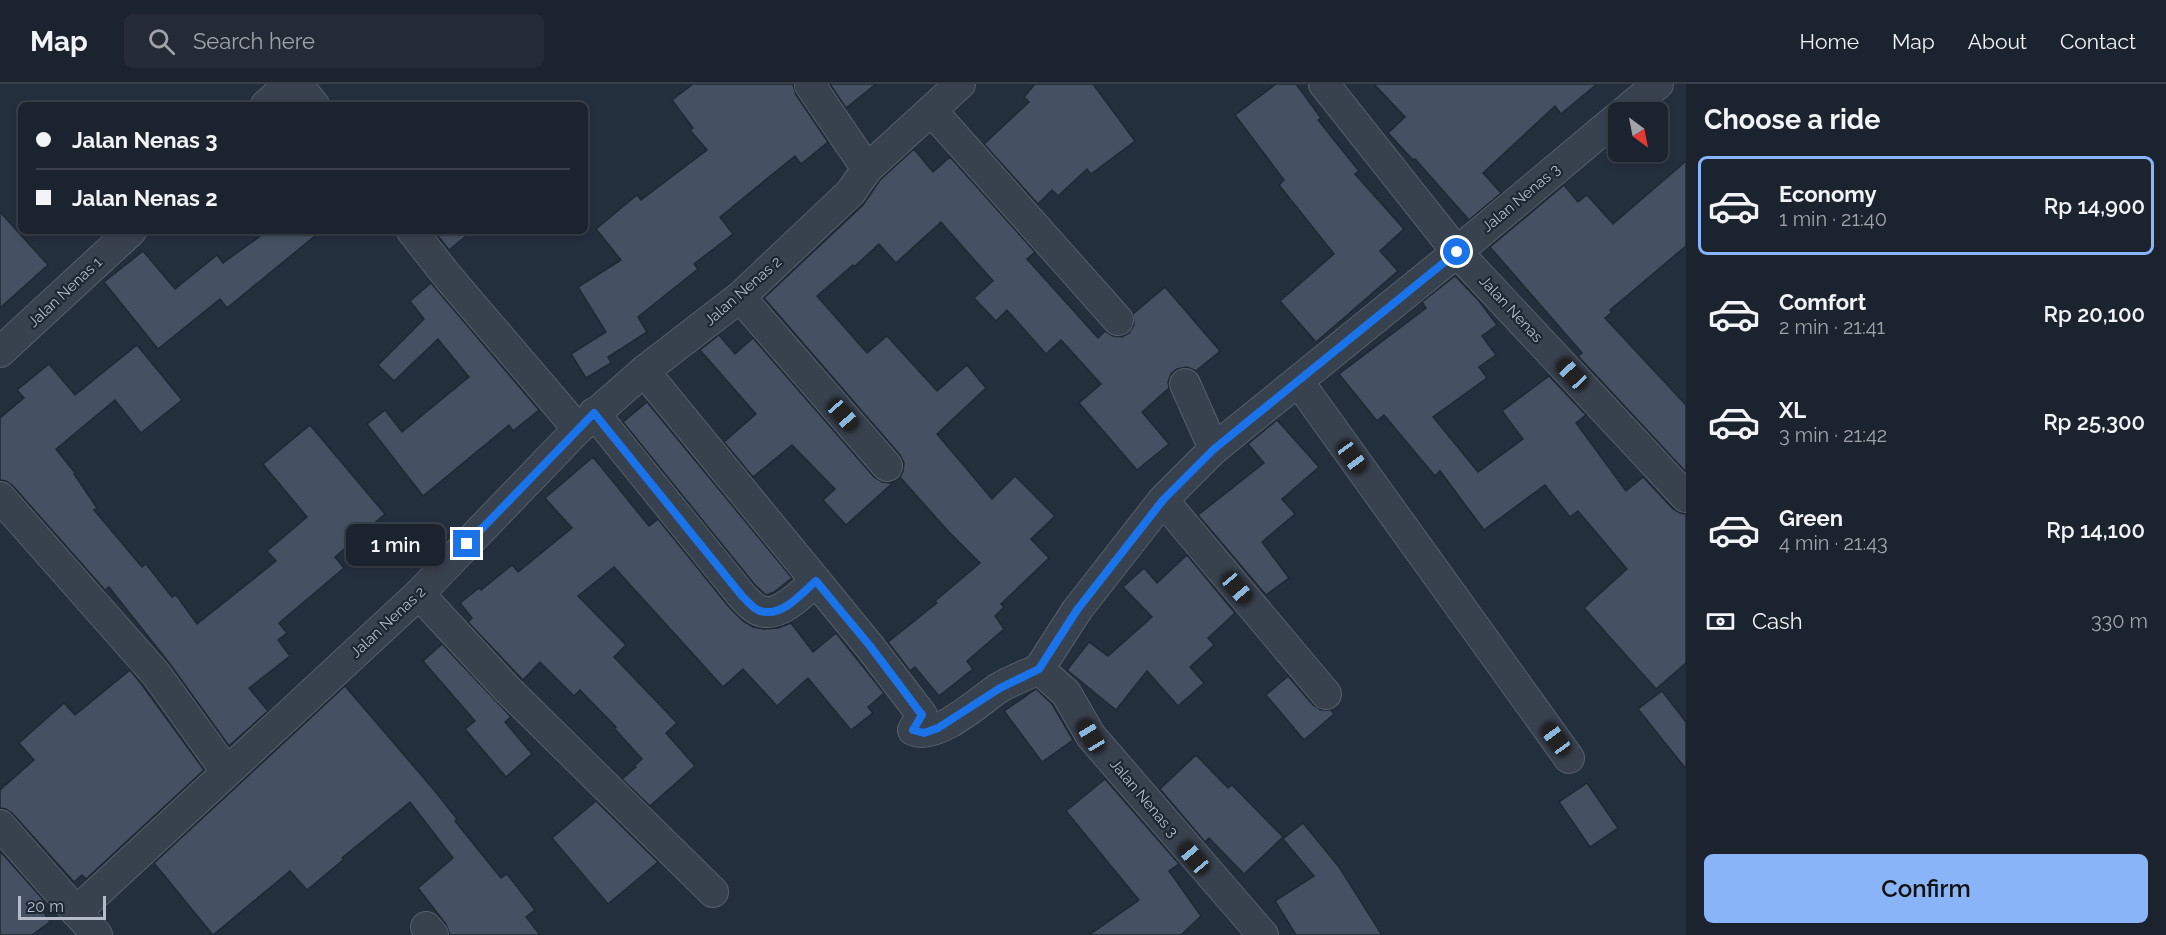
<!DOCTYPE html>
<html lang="en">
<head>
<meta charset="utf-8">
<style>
	:root { --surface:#1b232e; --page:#242b36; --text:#f1f3f6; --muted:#a0a4aa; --line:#39404a; --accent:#8ab4f8 }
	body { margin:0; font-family:Raleway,sans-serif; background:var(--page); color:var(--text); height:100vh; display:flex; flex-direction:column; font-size:22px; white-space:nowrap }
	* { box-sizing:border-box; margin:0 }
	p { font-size:20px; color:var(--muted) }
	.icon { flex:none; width:33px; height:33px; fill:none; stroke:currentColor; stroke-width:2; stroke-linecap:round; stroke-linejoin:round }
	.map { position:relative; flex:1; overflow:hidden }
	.sheet { display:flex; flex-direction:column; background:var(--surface); width:480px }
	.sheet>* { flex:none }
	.banner { position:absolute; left:18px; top:18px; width:570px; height:132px; border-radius:9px; box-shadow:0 3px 9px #0003,0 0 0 2px var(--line); display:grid; align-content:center; height:132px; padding:0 18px; background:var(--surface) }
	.needle { width:39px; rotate:148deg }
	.tools { position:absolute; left:1608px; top:18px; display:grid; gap:12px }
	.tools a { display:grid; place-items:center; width:60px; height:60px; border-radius:9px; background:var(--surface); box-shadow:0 3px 9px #0003,0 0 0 2px var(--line); font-size:30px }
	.scale { position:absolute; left:18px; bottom:15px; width:88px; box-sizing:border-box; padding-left:6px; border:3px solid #b4bcc9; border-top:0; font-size:16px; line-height:21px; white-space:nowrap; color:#b4bcc9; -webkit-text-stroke:4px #1d2633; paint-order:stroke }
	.end { position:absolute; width:27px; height:27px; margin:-14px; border:8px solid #1a73e8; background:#fff; box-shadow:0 0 0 3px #fff }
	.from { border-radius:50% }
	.bubble { position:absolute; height:42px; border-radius:9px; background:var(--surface); box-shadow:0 3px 9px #0003,0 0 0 2px var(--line); font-size:20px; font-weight:600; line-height:42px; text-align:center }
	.car { position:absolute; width:18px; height:36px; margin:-18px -9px; border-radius:8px; box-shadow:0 0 4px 2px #0007; background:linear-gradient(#222 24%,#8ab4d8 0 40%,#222 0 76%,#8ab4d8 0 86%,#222 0) }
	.banner b { display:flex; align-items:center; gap:21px; height:57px; font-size:22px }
	.banner b+b { border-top:2px solid var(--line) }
	.banner i { width:15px; height:15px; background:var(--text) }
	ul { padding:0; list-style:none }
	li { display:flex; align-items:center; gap:18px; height:99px; margin:0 12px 9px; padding:0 6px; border:3px solid transparent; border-radius:9px }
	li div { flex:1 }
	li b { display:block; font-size:22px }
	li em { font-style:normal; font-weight:600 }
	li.current { border-color:var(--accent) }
	li>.icon { width:54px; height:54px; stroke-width:1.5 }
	h2 { padding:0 18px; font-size:27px; line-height:72px }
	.pay { display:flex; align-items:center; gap:15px; height:66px; padding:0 18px; font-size:22px }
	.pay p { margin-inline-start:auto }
	.cta { display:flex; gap:12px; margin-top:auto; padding:12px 18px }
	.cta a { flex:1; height:69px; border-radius:9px; background:var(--accent); color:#111; font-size:24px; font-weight:600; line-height:69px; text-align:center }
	header { display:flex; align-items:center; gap:36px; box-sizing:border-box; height:84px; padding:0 30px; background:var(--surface); border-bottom:2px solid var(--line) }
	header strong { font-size:28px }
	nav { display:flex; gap:33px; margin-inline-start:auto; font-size:21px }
	.search { width:420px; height:54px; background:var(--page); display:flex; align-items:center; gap:15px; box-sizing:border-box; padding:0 21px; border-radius:9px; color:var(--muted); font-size:22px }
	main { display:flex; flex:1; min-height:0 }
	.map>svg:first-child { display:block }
</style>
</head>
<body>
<header>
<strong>Map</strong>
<div class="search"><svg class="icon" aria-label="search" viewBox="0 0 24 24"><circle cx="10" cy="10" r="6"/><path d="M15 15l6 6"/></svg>Search here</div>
<nav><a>Home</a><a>Map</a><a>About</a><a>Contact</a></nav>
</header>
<main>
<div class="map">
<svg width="1686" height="851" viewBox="0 0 1686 851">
	<rect width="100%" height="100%" fill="#242f3e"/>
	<g fill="#455162" stroke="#1f2835" stroke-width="1.5">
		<path d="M693 0H793L796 11 828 58 801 80 795 72 720 133 733 150 694 180 698 185 638 233 647 248 608 273 611 279 586 294 571 270 606 248 578 203 621 176 596 145 637 111 641 116 707 66 690 46 693 44 672 16Z"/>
		<path d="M830 0H876L846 24Z"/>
		<path d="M1035 0H1093L1135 57 1091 90 1087 85 1058 112 1052 106 1038 120 984 60 1029 18 1024 13Z"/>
		<path d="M1276 0H1296L1321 34 1318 36 1359 87 1355 90 1404 145 1380 167 1398 187 1316 258 1280 217 1334 170 1279 101 1284 96 1235 31Z"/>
		<path d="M1374 0H1597L1561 30 1555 22 1483 89 1501 109 1469 136 1415 75 1413 76 1388 49 1405 33Z"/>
		<path d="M914 65 933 88 950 73 1035 168 1027 175 1098 254 1105 247 1113 252 1122 253 1129 249 1134 241 1133 230 1165 203 1220 267 1196 287 1187 283 1177 285 1171 290 1168 298 1169 304 1142 328 1169 360 1137 386 1079 319 1101 300 1061 256 1046 270 1007 226 996 237 974 214 993 197 941 138 896 179 879 160 854 183 853 181 817 212 867 269 887 252 937 307 967 281 986 304 937 350 992 415 1015 392 1055 432 1031 455 1049 474 1001 520 1004 523 995 532 1004 545 967 577 973 585 939 612 915 583 910 587 888 558 937 519 935 517 980 479 947 446 900 393 903 387 904 379 900 371 764 214 863 121 880 96Z"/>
		<path d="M1686 77V162L1610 226 1612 228 1605 234 1686 321V388L1578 272 1582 269 1490 163 1564 101 1578 118 1587 111 1613 140Z"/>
		<path d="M0 128 48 181 0 224Z"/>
		<path d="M267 147H321L227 224 220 215 158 265 104 198 143 167 175 205 217 171 223 179Z"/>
		<path d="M434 147H472L449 166Z"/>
		<path d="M1455 192 1479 217 1497 241 1482 252 1496 271 1479 283 1487 294 1433 333 1478 388 1523 355 1502 327 1549 292 1586 331 1576 339 1626 407 1643 393 1673 425 1680 429 1686 430V579L1656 605 1584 524 1627 485 1578 427 1570 433 1545 401 1484 446 1440 387 1435 392 1384 331 1377 337 1339 290 1426 224 1422 218Z"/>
		<path d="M431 199 539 326 513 347 509 341 423 412 367 340 385 326 402 348 469 293 438 255 394 297 378 281 424 235 410 217Z"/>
		<path d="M719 251 735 270 753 254 874 393 882 398 890 399 896 396 846 441 823 416 835 405 792 361 753 393 724 358 756 330 700 266Z"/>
		<path d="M137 261 182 316 141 349 115 316 56 365 75 389 74 390 97 424 94 426 142 483 146 480 172 513 176 511 197 540 276 477 267 467 307 433 263 380 310 341 385 430 335 473 344 484 279 539 287 549 278 556 290 572 249 604 268 627 229 662 170 580 109 503 105 506 13 402 6 397 0 396V334L24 314 17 306 49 280 75 311Z"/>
		<path d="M647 318 792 494 774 508 766 511 755 501 623 338Z"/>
		<path d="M1277 336 1319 383 1282 415 1295 430 1262 458 1289 494 1266 511 1198 431 1264 379 1248 360Z"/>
		<path d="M593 373 649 442 658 435 729 523 743 537 753 543 764 545 778 544 791 539 813 568 836 549 884 609 868 623 873 629 851 646 808 594 777 622 743 585 723 603 614 483 578 512 626 561 614 573 677 639 666 649 695 682 650 722 622 695 636 683 634 682 642 675 614 644 616 643 580 606 574 612 540 578 523 596 468 538 472 534 460 519 479 504 481 506 512 481 518 488 572 444 545 414Z"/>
		<path d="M1187 471 1235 529 1208 554 1214 561 1190 583 1204 599 1178 622 1147 587 1116 626 1067 586 1089 558 1108 572 1152 533 1123 503 1144 484 1157 499Z"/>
		<path d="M442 560 511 633 505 638 532 670 506 693 465 645 475 637 423 577Z"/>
		<path d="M130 586 142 601 204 686 86 795 82 791 74 798 13 730 6 725 0 724V706L34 676 19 659 64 619 75 631Z"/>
		<path d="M1288 592 1313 621 1321 626H1331L1334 630 1304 656 1266 611Z"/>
		<path d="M345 602 434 706 457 735 455 737 501 794 507 790 535 826 526 833 540 851H450L446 840 418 804 453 774 410 718 342 774 343 776 307 806 290 787 213 851 154 779Z"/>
		<path d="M1036 605 1052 620 1073 656 1042 678 1004 627Z"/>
		<path d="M1662 607 1686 638V685L1638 625Z"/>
		<path d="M1196 671 1228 704 1232 701 1283 753 1244 790 1209 754 1205 758 1160 705Z"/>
		<path d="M1105 695 1179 780 1169 787 1201 832 1181 851H1089L1139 816 1066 727Z"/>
		<path d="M1587 699 1618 744 1590 763 1559 718Z"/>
		<path d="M596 717 658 778 608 820 552 754Z"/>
		<path d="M1303 739 1339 783 1382 851H1296L1275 817 1314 792 1283 755Z"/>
		<path d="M0 767 48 821 42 826 50 838 32 851H0Z"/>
	</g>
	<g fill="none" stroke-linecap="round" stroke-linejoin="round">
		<g stroke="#565f6c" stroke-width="32">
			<g id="minor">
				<path d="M297 0 314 21"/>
				<path d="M1324 0 1457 168 1686 413"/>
				<path d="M810 1 867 85"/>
				<path d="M266 21 289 0"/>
				<path d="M932 27 1118 236"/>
				<path d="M1624 28 1658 0"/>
				<path d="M412 147 448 193 578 345"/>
				<path d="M740 213 887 382"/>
				<path d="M0 268 131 147"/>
				<path d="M644 287 816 497"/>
				<path d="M1298 297 1569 674"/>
				<path d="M1185 300 1214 365"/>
				<path d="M594 329 742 512C749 519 756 528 766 528 783 530 804 507 816 497L870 563 922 631 913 646C935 657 979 618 997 605 1010 597 1026 591 1039 585"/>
				<path d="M0 413 156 590 226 687"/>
				<path d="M1163 416 1326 610"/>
				<path d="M419 510 508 606 713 808"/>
				<path d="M0 741 97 851"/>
				<path d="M76 828 419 510 578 345 644 287 740 213 851 108 867 85 960 0"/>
				<path d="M426 843 433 851"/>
				<path d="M1263 851 1091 652 1066 609 1039 585 1077 526 1163 416 1214 365 1457 168 1618 33"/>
			</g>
		</g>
		<use href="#minor" stroke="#38414e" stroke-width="30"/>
	</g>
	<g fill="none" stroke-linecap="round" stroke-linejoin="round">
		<path stroke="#1a73e8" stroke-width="8" d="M467 460 594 329 742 512C749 519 756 528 766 528 785 530 803 508 816 497L870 562 922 631 913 646 924 649 938 644 1000 604 1039 585 1077 526 1163 416 1214 365 1457 168"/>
	</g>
	<g text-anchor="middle" stroke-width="4.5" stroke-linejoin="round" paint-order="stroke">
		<g font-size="15" fill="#b4bcc9" stroke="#1d2633">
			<text transform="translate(1521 114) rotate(-40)" y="5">Jalan Nenas 3</text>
			<text transform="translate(743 207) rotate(-41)" y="5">Jalan Nenas 2</text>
			<text transform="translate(65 208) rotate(-43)" y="5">Jalan Nenas 1</text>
			<text transform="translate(1511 225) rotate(47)" y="5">Jalan Nenas</text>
			<text transform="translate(388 538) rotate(-43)" y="5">Jalan Nenas 2</text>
			<text transform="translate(1144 714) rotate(50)" y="5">Jalan Nenas 3</text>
		</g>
	</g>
</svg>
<div class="tools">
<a><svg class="needle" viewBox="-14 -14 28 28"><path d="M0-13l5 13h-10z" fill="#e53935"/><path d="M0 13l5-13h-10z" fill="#a0a4aa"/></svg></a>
</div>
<div class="scale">20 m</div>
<i class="end from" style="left:1457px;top:168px"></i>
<i class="end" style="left:467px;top:460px"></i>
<div class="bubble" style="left:346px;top:440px;width:99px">1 min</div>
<i class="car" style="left:1572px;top:290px;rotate:317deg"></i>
<i class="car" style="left:843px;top:331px;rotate:139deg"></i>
<i class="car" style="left:1352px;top:373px;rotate:144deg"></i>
<i class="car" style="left:1237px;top:504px;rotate:140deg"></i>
<i class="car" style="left:1091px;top:652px;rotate:329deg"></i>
<i class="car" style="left:1556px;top:655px;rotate:324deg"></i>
<i class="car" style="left:1194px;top:774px;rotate:320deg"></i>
<div class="banner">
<b><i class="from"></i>Jalan Nenas 3</b>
<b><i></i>Jalan Nenas 2</b>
</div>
</div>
<section class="sheet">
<h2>Choose a ride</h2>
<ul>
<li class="current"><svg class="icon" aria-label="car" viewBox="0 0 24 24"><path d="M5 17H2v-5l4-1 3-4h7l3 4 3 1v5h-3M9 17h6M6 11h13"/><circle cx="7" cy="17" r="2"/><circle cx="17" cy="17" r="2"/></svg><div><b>Economy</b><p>1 min · 21:40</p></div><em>Rp 14,900</em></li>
<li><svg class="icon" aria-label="car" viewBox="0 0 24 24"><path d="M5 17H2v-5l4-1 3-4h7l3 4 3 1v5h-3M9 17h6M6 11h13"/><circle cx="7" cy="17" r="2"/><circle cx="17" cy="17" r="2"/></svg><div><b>Comfort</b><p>2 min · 21:41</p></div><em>Rp 20,100</em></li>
<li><svg class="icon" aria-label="car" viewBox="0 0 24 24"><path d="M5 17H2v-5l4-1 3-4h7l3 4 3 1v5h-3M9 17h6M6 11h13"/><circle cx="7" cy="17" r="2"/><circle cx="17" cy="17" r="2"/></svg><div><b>XL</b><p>3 min · 21:42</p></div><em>Rp 25,300</em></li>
<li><svg class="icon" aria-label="car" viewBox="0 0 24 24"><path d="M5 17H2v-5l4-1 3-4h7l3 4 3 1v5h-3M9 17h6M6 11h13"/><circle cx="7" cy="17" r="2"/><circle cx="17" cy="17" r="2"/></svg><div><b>Green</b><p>4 min · 21:43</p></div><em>Rp 14,100</em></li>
</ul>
<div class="pay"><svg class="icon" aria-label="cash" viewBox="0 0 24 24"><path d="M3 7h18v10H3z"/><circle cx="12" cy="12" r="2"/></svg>Cash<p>330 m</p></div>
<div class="cta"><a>Confirm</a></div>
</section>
</main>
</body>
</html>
